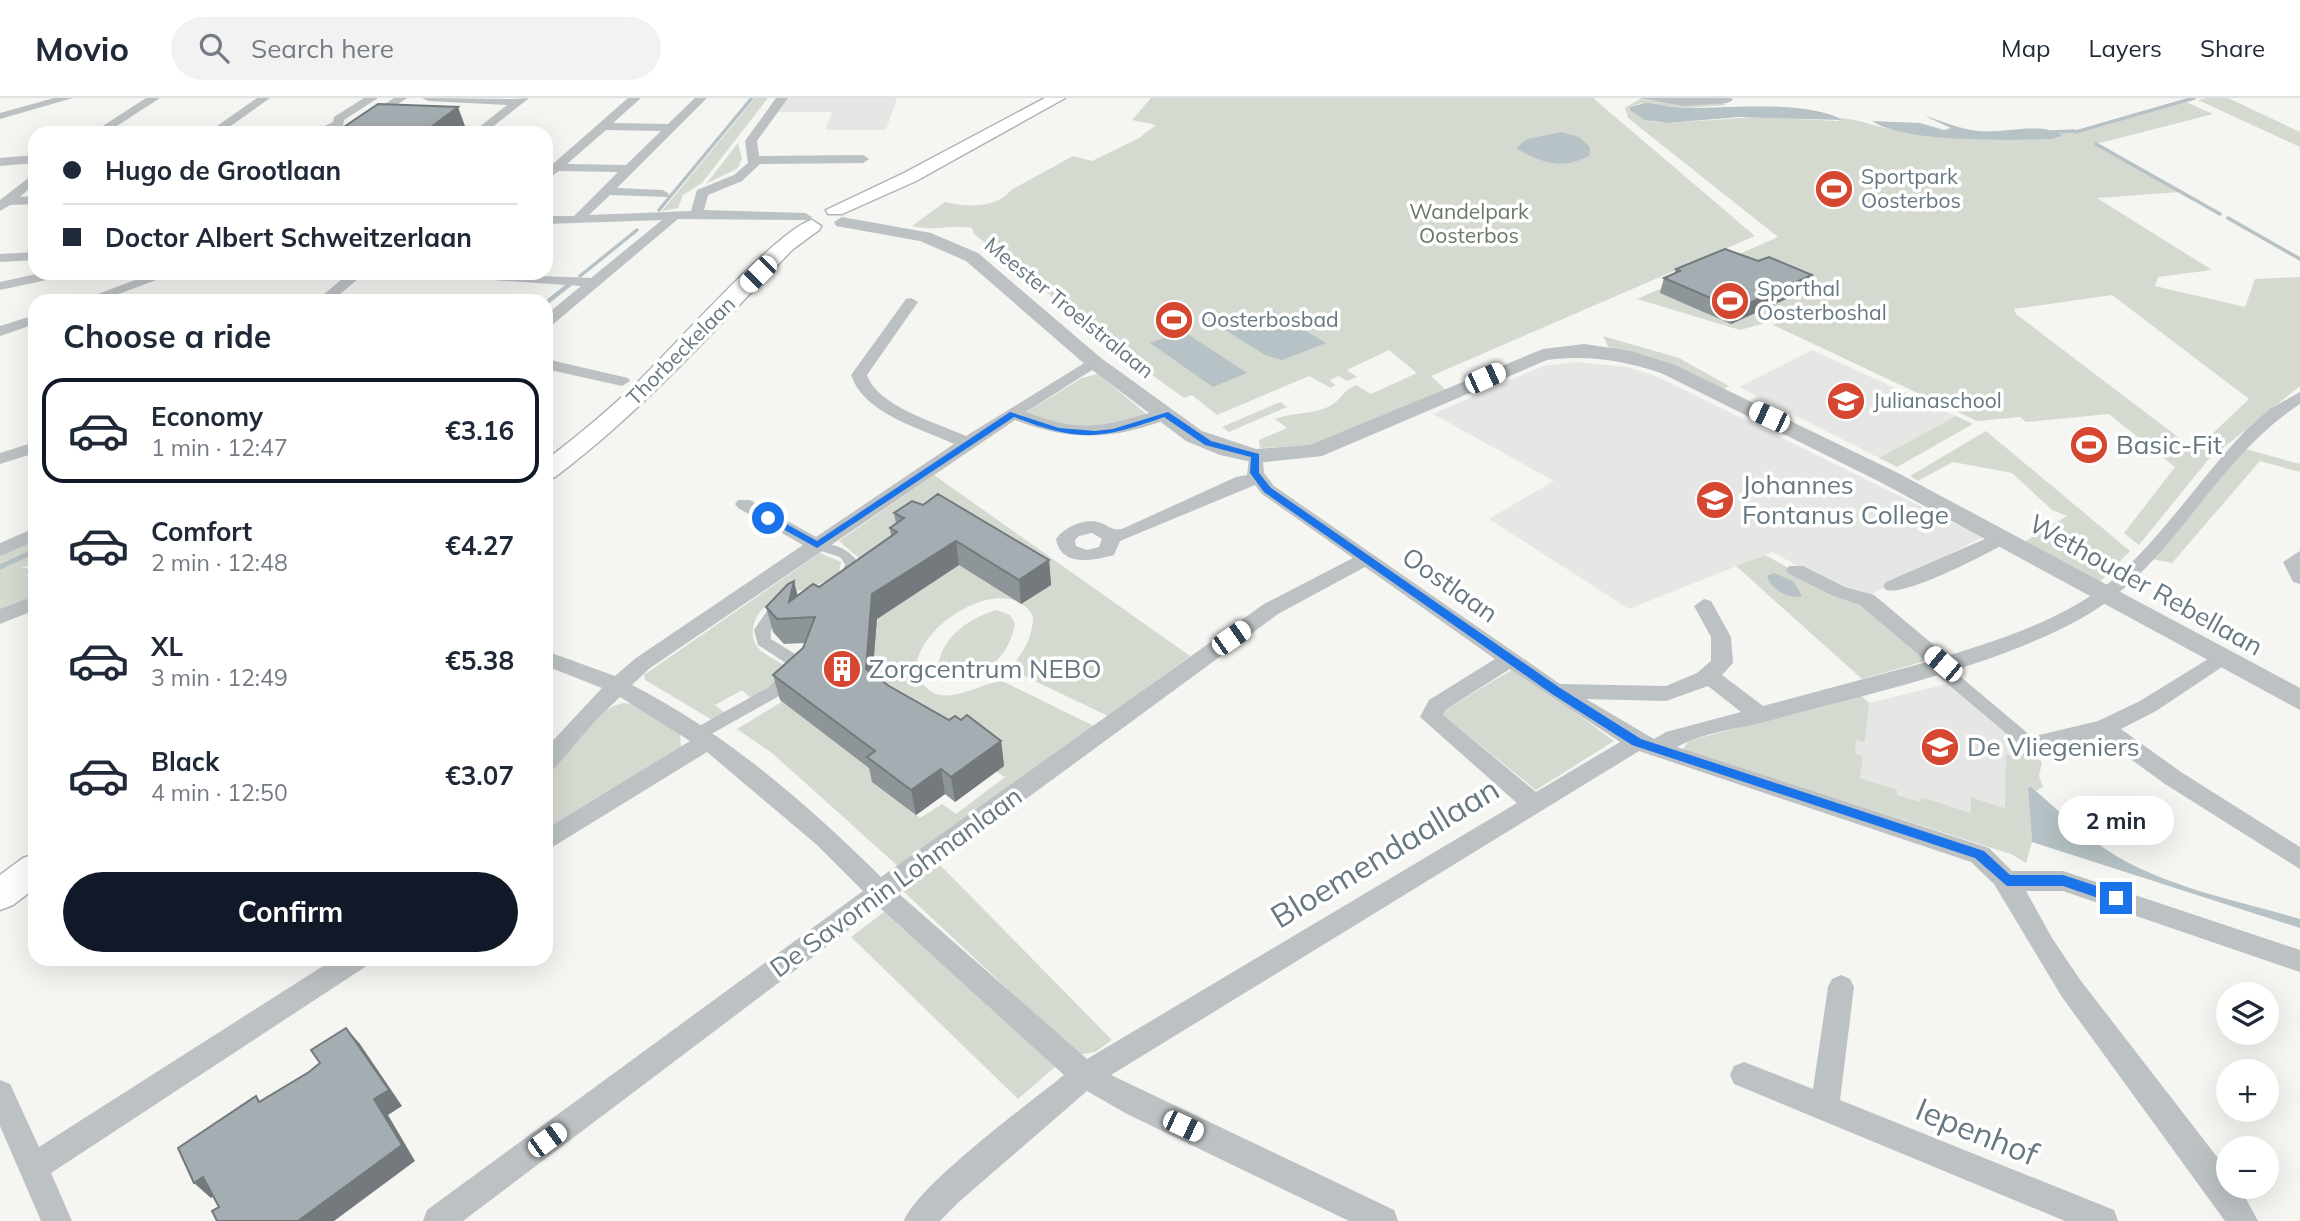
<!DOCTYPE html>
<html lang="en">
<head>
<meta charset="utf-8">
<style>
	:root { --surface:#fff; --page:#f2f2f3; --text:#1f2937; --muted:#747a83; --line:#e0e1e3; --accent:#111827 }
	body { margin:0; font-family:Mulish,sans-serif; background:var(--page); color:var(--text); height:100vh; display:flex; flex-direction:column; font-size:26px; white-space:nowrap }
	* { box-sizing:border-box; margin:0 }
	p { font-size:23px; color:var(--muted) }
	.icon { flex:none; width:38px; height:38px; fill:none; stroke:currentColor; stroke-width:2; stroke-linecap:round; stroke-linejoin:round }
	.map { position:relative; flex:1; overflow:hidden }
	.side { position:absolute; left:28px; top:196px; width:525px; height:672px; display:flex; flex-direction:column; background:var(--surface); border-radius:21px; box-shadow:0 7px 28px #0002 }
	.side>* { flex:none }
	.top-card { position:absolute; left:28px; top:28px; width:525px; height:154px; border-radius:21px; box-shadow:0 7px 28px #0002; display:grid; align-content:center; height:154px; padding:0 35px; background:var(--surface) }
	.buttons { position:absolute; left:2216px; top:884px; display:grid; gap:14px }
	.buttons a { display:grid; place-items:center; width:63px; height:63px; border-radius:50%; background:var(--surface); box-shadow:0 7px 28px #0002; font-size:35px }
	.end { position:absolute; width:32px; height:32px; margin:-16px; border:9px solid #1a73e8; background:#fff; box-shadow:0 0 0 4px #fff }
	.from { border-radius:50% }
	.bubble { position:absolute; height:49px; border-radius:24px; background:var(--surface); box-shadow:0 7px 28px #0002; font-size:23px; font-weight:700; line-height:49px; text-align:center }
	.car { position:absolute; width:21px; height:42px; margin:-21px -10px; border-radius:9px; box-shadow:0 0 5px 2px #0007; background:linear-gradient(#fff 24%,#345 0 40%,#fff 0 76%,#345 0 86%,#fff 0) }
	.top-card b { display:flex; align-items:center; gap:24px; height:66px; font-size:26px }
	.top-card b+b { border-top:2px solid var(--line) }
	.top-card i { width:18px; height:18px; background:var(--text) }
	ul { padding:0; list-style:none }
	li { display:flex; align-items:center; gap:21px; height:105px; margin:0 14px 10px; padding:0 21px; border:4px solid transparent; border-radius:21px }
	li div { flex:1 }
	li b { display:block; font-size:26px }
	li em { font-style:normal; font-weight:700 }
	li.on { border-color:var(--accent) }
	li>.icon { width:63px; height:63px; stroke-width:1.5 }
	h2 { padding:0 35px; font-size:32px; line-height:84px }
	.action { display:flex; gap:14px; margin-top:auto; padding:14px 35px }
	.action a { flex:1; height:80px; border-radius:42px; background:var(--accent); color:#fff; font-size:28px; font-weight:700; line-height:80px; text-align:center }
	header { display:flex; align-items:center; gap:42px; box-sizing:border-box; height:98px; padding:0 35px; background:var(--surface); border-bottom:2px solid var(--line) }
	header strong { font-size:33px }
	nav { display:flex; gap:38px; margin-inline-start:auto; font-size:24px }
	.search { width:490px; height:63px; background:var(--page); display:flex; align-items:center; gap:18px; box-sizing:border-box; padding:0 24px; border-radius:38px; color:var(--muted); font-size:26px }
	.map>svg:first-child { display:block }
</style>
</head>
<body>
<header>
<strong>Movio</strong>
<div class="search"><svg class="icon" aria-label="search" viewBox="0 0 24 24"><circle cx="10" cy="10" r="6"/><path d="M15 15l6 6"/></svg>Search here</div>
<nav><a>Map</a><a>Layers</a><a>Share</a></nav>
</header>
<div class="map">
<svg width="2300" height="1123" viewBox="0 0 2300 1123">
	<rect width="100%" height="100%" fill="#f5f5f2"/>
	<g fill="#e6e6e5">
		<path d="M788 0H897L886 32H825L832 14H777Z"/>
		<path d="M1812 252 1956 318 1879 360 1739 289Z"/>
		<path d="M1576 264 1627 269 1658 279 1983 439 1870 497 1817 478 1772 454 1629 511 1489 421 1554 383 1433 316 1543 268Z"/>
		<path d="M1951 585 2030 654 2015 659 2006 657V710L1972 699V715L1922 700 1921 705 1896 697V692L1859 680 1863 658 1855 655 1856 641 1865 643 1869 605Z"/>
	</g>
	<g fill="#d5dad1" fill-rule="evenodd">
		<path d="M755 0H768L702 85 683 97 678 110 662 113Z"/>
		<path d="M1151 0H1593L1755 138 1431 278 1446 292 1312 348 1260 350 1259 342 1287 330 1275 321C1293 314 1313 317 1330 308 1341 302 1341 294 1356 287L1371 296 1417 275 1389 252 1347 272 1357 279 1347 283 1339 278 1330 282 1335 287 1331 290 1309 278 1217 317 1192 297 1184 300 1123 256 974 136 972 130C950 126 936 134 912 128L945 104C965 109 997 111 1011 92L1073 58 1092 63 1139 40 1156 27 1132 22Z"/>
		<path d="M2206 0H2228L2300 34V49L2198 2Z"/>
		<path d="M1640 1 1668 5 1723 4 1726 7 1687 10 1641 5 1630 9 1653 24 1667 25 1757 19 1838 23 1842 20C1864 23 1878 29 1899 33 1950 41 2000 41 2052 41L2061 39 2059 35 2090 32 2186 4 2213 16 2096 46 2180 94 2097 100 2212 172 2158 179 2155 188 2245 209 2255 181 2300 179V288L2208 362 2139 447 2124 435 2175 369 2109 316 2026 324 2020 319 1977 323 1773 227 1791 218 1740 232 1637 201 1778 139 1628 20 1625 10ZM2112 197 2249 301 2195 352 2016 216 2014 211Z"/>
		<path d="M738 45 742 60 738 70 706 86Z"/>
		<path d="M1603 238 1679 260 1729 288 1722 292 1608 249Z"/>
		<path d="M1098 276 1149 318 1078 331 1025 315 1082 280Z"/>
		<path d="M1280 304 1287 309 1229 334 1222 329Z"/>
		<path d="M1956 318 1973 326 1897 369 1879 360Z"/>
		<path d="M1986 333 2130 453 2100 484 2024 444 2067 418 2052 412 2012 375 1953 364 1918 383 1910 378Z"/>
		<path d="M2242 350 2300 366V374L2260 363 2172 465 2152 461Z"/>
		<path d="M934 377 1190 558 1108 618 1010 571C1023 554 1033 540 1033 518 1006 470 911 530 917 574 934 619 974 586 1002 583L1094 628 900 770 772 655 737 631 783 603 896 678 881 687 920 720 942 706 956 716 1005 679 869 598 878 518 859 460 839 443Z"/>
		<path d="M35 442V467L19 469 33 471 26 478 35 482V500L0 516V457Z"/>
		<path d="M820 455 841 464 839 475C816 496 760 491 753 530 750 551 767 557 782 566L783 580 751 600 742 592 715 607 725 615 714 623 645 582 644 577Z"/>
		<path d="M1765 457 1839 498 1866 507 1926 559 1922 564 1862 581 1736 468Z"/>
		<path d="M997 512 1010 517 1015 526C1010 558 980 587 945 580L938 570C940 540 970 519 997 512Z"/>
		<path d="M1515 570 1614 643 1536 692 1440 615Z"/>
		<path d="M1860 597 1869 605 1865 644 1856 642 1855 655 1863 658 1860 680 1897 692V697L1920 704 1921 699 1971 715V699L2005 710 2006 656 2015 659 2030 654 2042 664 2039 678 2043 689 2036 693 2028 690 2032 744 2026 765 2011 756 1683 652 1688 643Z"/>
		<path d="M622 605 633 606 680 634 681 652 546 740V675C568 650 588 616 622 605Z"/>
		<path d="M939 766 1112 942 1095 954 1078 957 903 793Z"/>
		<path d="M884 814 1056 968 1018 1001 851 839Z"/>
	</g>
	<g fill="#b6c2c5">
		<path d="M1645 5C1660 6 1674 10 1689 10 1732 10 1806 2 1843 22L1739 19 1667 25 1645 22 1630 12V9Z"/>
		<path d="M1925 18C1943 23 1959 31 1978 33 2005 36 2041 23 2063 38L2052 41C2010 42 1903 45 1872 23L1920 25 1944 32 1951 30Z"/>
		<path d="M1561 34 1579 39 1590 49V57C1562 73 1541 65 1516 50L1527 41Z"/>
		<path d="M1274 213 1326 245 1282 262 1265 257 1225 232Z"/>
		<path d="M1183 233 1247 275 1213 289 1150 245Z"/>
		<path d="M1774 475 1793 483 1802 498C1789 502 1771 491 1767 478Z"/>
		<path d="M2031 689C2060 713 2085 740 2118 759 2173 791 2240 803 2300 821V830L2032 744 2028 690Z"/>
	</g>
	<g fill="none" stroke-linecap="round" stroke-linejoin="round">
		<g stroke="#b6c2c5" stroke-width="3.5">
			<path d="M2052 34 2074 33"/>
			<path d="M2076 34 2194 0"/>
			<path d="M2096 46 2220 116"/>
			<path d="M659 112 752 0"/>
			<path d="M2228 120 2300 161"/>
			<path d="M580 178 637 132"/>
		</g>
		<path stroke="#b6c2c5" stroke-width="4.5" d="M546 205 570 186"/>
		<path stroke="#b6c2c5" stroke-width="5" d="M0 469 35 453"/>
		<g stroke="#aeb5b8" stroke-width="3">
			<g id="secondary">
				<path d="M1045 0H1065L916 83 842 116H828L826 112 904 75Z"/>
				<path d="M812 122 821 128 819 132 793 151C716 230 643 313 555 379L546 382V362C579 337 610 311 640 282 671 252 779 130 812 122Z"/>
				<path d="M35 756V790L13 807 0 812V777L23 760Z"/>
			</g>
		</g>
		<g fill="#bcc1c3" fill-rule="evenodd">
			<path d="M817 443C835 447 849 450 859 466 857 476 851 484 841 487L834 482 843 472 845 466 840 459 812 450 810 447Z"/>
			<path d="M783 503 791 508C781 519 769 524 771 541L800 559 802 573 800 577 781 597 704 640H692L690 636 692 632 769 589 786 572V565L758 547 754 532 769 510Z"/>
			<path d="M1937 563 1943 564 2037 643 2039 647 2037 651H2025L1931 572 1929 568Z"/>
		</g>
		<g fill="#bcc1c3" fill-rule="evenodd">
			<path d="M54 0H73L0 21V15Z"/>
			<path d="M146 0H160L106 35H92Z"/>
			<path d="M257 0H270L221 35H207Z"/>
			<path d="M364 0H378L344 22 343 28 326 35H310L333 24 334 19Z"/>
			<path d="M394 0H407L372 24H364V20Z"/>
			<path d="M422 0 515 1 529 0 485 35H472L507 7 428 3Z"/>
			<path d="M628 0H641L613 25 668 26 695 0H707L617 90 663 92 669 96 668 99 610 97 589 117 691 113 697 92 734 77 748 65 745 43 776 0H788L757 43 759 58 863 57 869 61 863 65 760 66 742 83 708 97 704 112 805 115 812 119 810 122 678 121 551 228 546 230V217L581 188 463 180 462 175 591 180 662 122 546 126V118H574L618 74 559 73 546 82V72ZM606 32 661 33 626 67 567 66Z"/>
			<path d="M1638 0H1731L1733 2 1727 5 1684 8Z"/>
			<path d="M35 57V65L0 68V60Z"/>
			<path d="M35 75V85L20 99 35 98V106L10 107 0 113V102Z"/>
			<path d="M35 154V162L0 164V156Z"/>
			<path d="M41 175 47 176V182L0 192V184Z"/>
			<path d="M154 175H175L100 203H79Z"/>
			<path d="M349 175H365L332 203H316Z"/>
			<path d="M911 200 918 204 867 277C877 308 937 325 966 338L1094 259 1102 264 1100 267 1026 314C1089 338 1105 326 1165 311L1173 316C1167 323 1153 326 1144 329 1097 343 1060 339 1015 322L650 570 632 587C726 635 807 706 881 779L1264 506 1353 460 1262 396 1255 387 1120 443 1114 457C1092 463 1061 469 1056 441 1064 429 1086 419 1101 425 1109 428 1112 433 1122 431L1236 379 1247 377 1250 354H1262L1264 375 1274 388 1560 586 1666 588 1697 575 1711 563V539L1694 508 1704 501 1711 503 1731 539 1733 565 1722 577 1763 608 1927 564 1860 507 1831 497 1789 476 1786 472 1789 468H1803L1845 489 1874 497 1947 558C2008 539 2076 517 2124 472 2169 429 2204 376 2247 331L2270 311 2300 294V306C2212 363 2174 469 2082 520 1990 571 1865 596 1764 624 1737 631 1701 635 1677 649L1989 750 2012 773H2063L2300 852V874L2063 793H2026L2052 840 2081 883 2228 1073V1088H2239L2258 1123H2225L2062 899 1994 786 1971 764 1639 653 1111 977 1394 1112 1398 1123H1349L1127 1016 1087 993 961 1102 940 1123H904C919 1086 1028 1006 1064 977L879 809 463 1123H423L427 1112 863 793 817 747 707 654 546 753V731L690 643 620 599 596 622 554 671 546 673V650L602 590 546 568V553L615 578 636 560 803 447 738 410 735 406 738 402H750L816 439 954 346C920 330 864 316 851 277L906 201ZM1092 435 1102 441 1099 449 1087 452 1076 448 1075 442 1079 438ZM1365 469 1495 561 1429 602 1420 619 1517 705 1087 961 898 795 1278 516ZM1510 571 1620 644 1536 694 1443 617 1445 612ZM1708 588 1741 614 1666 634 1654 641 1586 601 1666 603Z"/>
			<path d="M35 217V226L0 238V228Z"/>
			<path d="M546 261 628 280 630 283 622 288 546 271Z"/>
			<path d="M35 344V355L0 366V355Z"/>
			<path d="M35 430V443L0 458V445Z"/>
			<path d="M2001 434 2008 436 2010 440 2008 444C1986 456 1907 498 1886 492L1883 488 1886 484Z"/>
			<path d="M2300 453V486L2293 484 2283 464Z"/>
			<path d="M35 498V512L0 526V511Z"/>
			<path d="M2221 553 2231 560 2228 565 2156 613 2121 631 2181 674 2300 749V771L2165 686 2100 639 2031 655 2023 653 2020 647 2023 641 2031 639 2098 623 2140 603Z"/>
			<path d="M334 861H369L365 869 51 1075 72 1123H41L0 1028V982L10 986 39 1049Z"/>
			<path d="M1841 877 1850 881 1854 889 1840 1002 2114 1112 2118 1123H2065L1734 986 1730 977 1734 968 1744 964 1813 991 1828 889 1832 881Z"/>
		</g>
		<path fill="#bcc1c3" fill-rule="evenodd" d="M842 119 931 135 978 155 1101 260 1202 333 1256 351 1310 347 1543 251 1584 246 1631 253 1675 267 1898 375 2300 590V612L1882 385 1661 275C1620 262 1590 257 1547 262L1322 358 1256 365 1220 357 1186 343 1087 268 966 163 920 143 836 128 834 124Z"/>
		<use href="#secondary" fill="#fff" fill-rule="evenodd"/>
	</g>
	<g fill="#8d9598">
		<path d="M1676 171 1806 192 1731 226 1660 195 1664 180 1674 176Z"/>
		<path d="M894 415 1049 462 1051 487 1021 506 959 467 877 521 872 576 889 588 949 622H961L1001 643 1004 668 955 704 945 696 916 717 872 684 869 670 780 602 773 577 803 550 805 545 784 546 773 534 766 509 819 489 891 438 890 430 896 426Z"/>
	</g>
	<g fill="#73797c">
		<path d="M458 9 465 28 456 35H423Z"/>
		<path d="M1812 177 1806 192 1731 226 1736 211Z"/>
		<path d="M956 443 959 467 877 521 871 596 866 571 872 496Z"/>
		<path d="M1049 462 1051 487 1021 506 1019 482Z"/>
		<path d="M794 483 800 507 789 504Z"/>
		<path d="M1001 643 1004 668 955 704 951 679Z"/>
		<path d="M941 671 945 696 916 717 911 692Z"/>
		<path d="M346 930 360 946 402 1008 388 1017 415 1063 334 1123H298L374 1001Z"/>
		<path d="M203 1079 220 1094 211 1100 194 1085Z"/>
	</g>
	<g fill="#a4adb1" stroke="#73797c" stroke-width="2">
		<path d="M378 6 458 9 423 35H335Z"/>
		<path d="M1725 151 1758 163 1769 159 1812 177 1736 211 1664 180 1680 173 1676 171Z"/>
		<path d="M938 396 1049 462 1019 482 956 443 872 496 866 571 889 588 949 622 955 618 961 622 967 617 1001 643 951 679 941 671 911 692 867 659 875 653 773 577 803 550 815 519 777 521 766 509 788 486 794 483 789 504 813 486 819 489 897 434 890 430 904 420 894 415 912 403 923 407Z"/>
		<path d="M346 930 389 992 374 1001 402 1047 298 1123H217L212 1113 219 1109 203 1079 194 1085 178 1050 256 998 259 1004 309 974 320 965 311 952Z"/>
	</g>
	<path fill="#1a73e8" d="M1010 314 1059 330 1095 333 1113 331 1168 314 1211 343 1259 356V375L1271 390 1560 590 1641 641 1984 753 2010 777H2063L2121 796 2123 800 2116 806 2063 788H2007L1975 760 1632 647 1552 596 1264 394 1250 375 1251 359 1205 347 1164 319C1099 342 1078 344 1014 319L817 450 763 420 772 418 817 443Z"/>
	<defs>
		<g id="stadium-disc" transform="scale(2.0125)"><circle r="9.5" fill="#d64731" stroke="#fff"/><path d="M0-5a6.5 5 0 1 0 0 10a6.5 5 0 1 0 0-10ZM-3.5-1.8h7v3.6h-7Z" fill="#fff"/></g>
		<g id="school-disc" transform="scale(2.0125)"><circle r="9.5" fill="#d64731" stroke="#fff"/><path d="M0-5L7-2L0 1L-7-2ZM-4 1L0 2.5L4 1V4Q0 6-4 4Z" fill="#fff"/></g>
		<g id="building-disc" transform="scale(2.0125)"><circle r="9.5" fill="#d64731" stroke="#fff"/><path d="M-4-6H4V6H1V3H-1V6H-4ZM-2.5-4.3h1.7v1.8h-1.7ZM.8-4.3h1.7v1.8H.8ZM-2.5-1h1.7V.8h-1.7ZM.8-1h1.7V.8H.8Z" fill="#fff"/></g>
	</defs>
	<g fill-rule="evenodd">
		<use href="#stadium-disc" x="1834" y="91"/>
		<use href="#stadium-disc" x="1730" y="203"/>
		<use href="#stadium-disc" x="1174" y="222"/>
		<use href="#school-disc" x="1846" y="303"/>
		<use href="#stadium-disc" x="2089" y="347"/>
		<use href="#school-disc" x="1715" y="402"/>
		<use href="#building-disc" x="842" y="571"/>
		<use href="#school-disc" x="1940" y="649"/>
	</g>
	<g text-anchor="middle" stroke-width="7" stroke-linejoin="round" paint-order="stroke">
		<g font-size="21" fill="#667881" stroke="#fff" text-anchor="start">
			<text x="1861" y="86">Sportpark<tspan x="1861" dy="24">Oosterbos</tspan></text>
			<text x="1757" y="198">Sporthal<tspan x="1757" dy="24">Oosterboshal</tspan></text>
			<text x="1201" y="229">Oosterbosbad</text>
			<text x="1873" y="310">Julianaschool</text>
		</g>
		<g font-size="21" fill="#6a7865" stroke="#fff">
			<text x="1469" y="121">Wandelpark<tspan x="1469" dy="24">Oosterbos</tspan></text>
		</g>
		<g font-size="21" fill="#667881" stroke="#fff">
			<text transform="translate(1069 210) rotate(39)" y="7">Meester Troelstralaan</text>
			<text transform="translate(681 253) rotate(-45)" y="7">Thorbeckelaan</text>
		</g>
		<g font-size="26" fill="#667881" stroke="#fff" text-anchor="start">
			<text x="2116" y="356">Basic-Fit</text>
			<text x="1742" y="396">Johannes<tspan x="1742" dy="30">Fontanus College</tspan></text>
			<text x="869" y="580">Zorgcentrum NEBO</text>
			<text x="1967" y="658">De Vliegeniers</text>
		</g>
		<g font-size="26" fill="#667881" stroke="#fff">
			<text transform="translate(1450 487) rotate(35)" y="9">Oostlaan</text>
			<text transform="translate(2146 487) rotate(29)" y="9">Wethouder Rebellaan</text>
			<text transform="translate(896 784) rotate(-36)" y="9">De Savornin Lohmanlaan</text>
		</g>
		<g font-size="32" fill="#667881" stroke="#fff">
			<text transform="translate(1385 755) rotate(-31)" y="11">Bloemendaallaan</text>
			<text transform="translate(1977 1034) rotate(22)" y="11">Iepenhof</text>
		</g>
	</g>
</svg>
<div class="buttons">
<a><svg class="icon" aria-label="layers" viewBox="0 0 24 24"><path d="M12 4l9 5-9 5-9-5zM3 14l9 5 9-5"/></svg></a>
<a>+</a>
<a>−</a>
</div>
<i class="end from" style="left:768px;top:420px"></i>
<i class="end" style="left:2116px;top:800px"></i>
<div class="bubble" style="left:2058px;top:698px;width:116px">2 min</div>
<i class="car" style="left:758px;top:176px;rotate:225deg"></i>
<i class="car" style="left:1485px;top:280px;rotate:66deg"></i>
<i class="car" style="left:1769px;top:319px;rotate:295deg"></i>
<i class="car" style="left:1231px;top:540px;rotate:55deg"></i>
<i class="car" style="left:1943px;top:566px;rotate:310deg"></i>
<i class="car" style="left:1183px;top:1028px;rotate:115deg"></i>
<i class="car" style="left:547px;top:1042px;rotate:54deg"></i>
<div class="top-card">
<b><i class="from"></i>Hugo de Grootlaan</b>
<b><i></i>Doctor Albert Schweitzerlaan</b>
</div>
<section class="side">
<h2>Choose a ride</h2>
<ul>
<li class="on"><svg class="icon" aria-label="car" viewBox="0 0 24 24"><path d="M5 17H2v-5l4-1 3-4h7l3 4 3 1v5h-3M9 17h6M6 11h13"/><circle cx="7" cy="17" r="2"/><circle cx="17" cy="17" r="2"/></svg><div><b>Economy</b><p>1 min · 12:47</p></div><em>€3.16</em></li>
<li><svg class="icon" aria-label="car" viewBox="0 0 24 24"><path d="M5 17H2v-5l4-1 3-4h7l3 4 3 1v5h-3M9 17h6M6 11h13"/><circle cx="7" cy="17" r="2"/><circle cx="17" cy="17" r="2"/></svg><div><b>Comfort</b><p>2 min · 12:48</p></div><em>€4.27</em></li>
<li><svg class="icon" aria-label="car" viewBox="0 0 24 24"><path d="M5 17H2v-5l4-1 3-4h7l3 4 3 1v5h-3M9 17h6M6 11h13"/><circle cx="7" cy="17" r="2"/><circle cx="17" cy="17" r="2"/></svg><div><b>XL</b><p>3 min · 12:49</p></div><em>€5.38</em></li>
<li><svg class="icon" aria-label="car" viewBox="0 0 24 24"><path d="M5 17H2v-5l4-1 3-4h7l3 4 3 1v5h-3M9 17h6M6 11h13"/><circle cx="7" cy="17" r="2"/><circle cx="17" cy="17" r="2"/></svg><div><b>Black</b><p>4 min · 12:50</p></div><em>€3.07</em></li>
</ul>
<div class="action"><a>Confirm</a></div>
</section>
</div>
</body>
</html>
